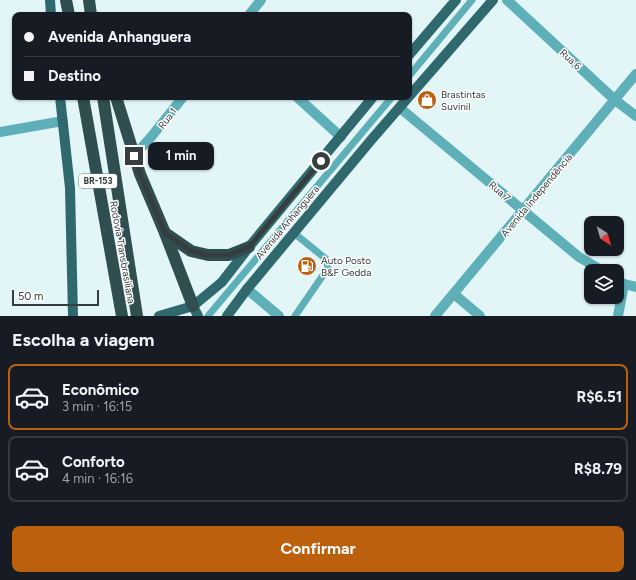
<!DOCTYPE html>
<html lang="pt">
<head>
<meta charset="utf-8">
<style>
	:root { --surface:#171b24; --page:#242831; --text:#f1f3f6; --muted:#9ea1a6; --line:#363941; --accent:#bd600e }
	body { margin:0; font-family:Figtree,sans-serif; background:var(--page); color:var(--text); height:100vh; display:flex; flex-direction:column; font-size:15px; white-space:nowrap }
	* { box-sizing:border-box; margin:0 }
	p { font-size:13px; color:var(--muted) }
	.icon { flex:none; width:22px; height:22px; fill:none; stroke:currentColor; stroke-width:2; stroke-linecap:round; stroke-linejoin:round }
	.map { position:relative; height:316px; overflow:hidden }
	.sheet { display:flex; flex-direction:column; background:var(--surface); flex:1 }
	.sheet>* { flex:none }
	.top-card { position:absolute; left:12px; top:12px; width:400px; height:88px; border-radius:8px; box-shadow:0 1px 3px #0004; display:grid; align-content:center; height:88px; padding:0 12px; background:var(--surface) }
	.needle { width:26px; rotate:143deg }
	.fabs { position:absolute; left:584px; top:216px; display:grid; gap:8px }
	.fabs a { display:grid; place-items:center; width:40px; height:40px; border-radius:8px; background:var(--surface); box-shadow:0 1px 3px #0004; font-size:20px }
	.scale { position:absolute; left:12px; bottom:10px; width:87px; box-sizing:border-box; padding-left:4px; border:2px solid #353d3e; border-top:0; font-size:11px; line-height:14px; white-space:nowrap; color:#353d3e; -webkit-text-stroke:3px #fefefe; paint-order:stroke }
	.end { position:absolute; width:18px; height:18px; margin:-9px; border:5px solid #353d3e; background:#fff; box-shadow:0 0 0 2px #fff }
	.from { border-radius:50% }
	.bubble { position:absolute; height:28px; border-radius:8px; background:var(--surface); box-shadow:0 1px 3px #0004; font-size:13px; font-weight:700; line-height:28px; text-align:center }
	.top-card b { display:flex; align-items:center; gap:14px; height:38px; font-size:15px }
	.top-card b+b { border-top:1px solid var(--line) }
	.top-card i { width:10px; height:10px; background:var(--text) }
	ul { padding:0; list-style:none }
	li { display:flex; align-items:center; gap:12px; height:66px; margin:0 8px 6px; padding:0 4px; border:2px solid var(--line); border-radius:8px }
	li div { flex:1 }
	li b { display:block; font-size:15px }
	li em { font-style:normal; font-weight:700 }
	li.active { border-color:var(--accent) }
	li>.icon { width:36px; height:36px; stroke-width:1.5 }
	h2 { padding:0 12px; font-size:18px; line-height:48px }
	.button { display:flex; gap:8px; margin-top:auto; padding:8px 12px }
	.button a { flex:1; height:46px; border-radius:8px; background:var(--accent); color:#fff; font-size:16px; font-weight:700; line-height:46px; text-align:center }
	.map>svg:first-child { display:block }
</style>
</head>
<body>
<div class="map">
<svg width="636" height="316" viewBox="0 0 636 316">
	<rect width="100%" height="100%" fill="#e2f5f7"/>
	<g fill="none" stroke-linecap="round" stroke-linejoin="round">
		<g stroke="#5eafb7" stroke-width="7">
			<path d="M409 76 472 0"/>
			<path d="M294 233 326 259 328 268 295 316"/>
			<path d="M208 316 392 97"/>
		</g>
		<g stroke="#5eafb7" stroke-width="10">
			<path d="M507 0 615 100 636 116"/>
			<path d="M249 15 261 0"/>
			<path d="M297 97 341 137"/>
			<path d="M400 108 579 257 603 271"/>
			<path d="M0 132 63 121"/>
			<path d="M134 156 151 137 183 97"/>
			<path d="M617 280 624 284 636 287"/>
			<path d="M247 289 279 316"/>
			<path d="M454 294 480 316"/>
			<path d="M435 316 636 74"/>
			<path d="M618 316 624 284"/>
		</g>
		<g stroke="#2f696e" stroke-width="10">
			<path d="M50 0 51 15"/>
			<path d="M409 55 456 0"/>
			<path d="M60 97 70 188 73 316"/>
			<path d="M193 306 198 316"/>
			<path d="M159 316 193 306 222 282 249 247 373 97"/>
			<path d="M227 316 247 289 372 139 493 0"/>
		</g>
		<g stroke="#304e50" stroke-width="12">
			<path d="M66 0 69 15"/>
			<path d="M89 0 91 15"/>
			<path d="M83 97 122 316"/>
			<path d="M103 97 137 316"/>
			<path d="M116 97 140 174 165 233 193 306"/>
			<path d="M165 233 191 251 208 255H229L249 247"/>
		</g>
	</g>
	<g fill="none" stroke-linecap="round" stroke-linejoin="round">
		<path stroke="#353d3e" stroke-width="5" d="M134 156 140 174 165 233 191 251 208 255H229L249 247 321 161"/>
	</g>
	<defs>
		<g id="shop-disc" transform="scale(1)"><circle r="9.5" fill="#bd600e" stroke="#fefefe"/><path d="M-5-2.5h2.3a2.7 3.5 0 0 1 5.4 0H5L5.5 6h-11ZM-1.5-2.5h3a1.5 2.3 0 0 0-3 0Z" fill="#fff"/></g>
		<g id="fuel-disc" transform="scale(1)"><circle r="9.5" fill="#bd600e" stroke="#fefefe"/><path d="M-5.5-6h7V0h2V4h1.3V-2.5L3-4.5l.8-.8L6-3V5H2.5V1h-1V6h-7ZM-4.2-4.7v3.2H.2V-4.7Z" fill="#fff"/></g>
	</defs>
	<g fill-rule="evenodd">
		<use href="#shop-disc" x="427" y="100"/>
		<use href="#fuel-disc" x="307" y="266"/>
	</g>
	<g text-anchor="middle" stroke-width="3" stroke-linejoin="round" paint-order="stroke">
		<rect fill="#fefefe" stroke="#717778" stroke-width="1" x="79" y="174" width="38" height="14" rx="3"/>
		<g font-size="9" font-weight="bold" fill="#353d3e">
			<text x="98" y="184">BR-153</text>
		</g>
		<g font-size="10" fill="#353d3e" stroke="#fefefe">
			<text transform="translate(571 59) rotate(43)" y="4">Rua 6</text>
			<text transform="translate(167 118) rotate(-52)" y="4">Rua 1</text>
			<text transform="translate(500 191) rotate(40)" y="4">Rua 7</text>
			<text transform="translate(536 195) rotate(-50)" y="4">Avenida Independência</text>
			<text transform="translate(287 222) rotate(-50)" y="4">Avenida Anhanguera</text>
			<text transform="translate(123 252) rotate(80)" y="4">Rodovia Transbrasiliana</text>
		</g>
		<g font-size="10" fill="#353d3e" stroke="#fefefe" text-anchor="start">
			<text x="441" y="98">Brastintas<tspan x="441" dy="12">Suvinil</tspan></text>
			<text x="321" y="264">Auto Posto<tspan x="321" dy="12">B&amp;F Gedda</tspan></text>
		</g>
	</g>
</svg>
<div class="fabs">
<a><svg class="needle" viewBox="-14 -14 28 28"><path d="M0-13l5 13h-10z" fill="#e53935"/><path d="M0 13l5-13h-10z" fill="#9ea1a6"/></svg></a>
<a><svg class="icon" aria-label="layers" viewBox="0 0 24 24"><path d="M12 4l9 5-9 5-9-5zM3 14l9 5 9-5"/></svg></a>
</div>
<div class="scale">50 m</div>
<i class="end from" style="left:321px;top:161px"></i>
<i class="end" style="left:134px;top:156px"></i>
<div class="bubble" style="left:148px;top:142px;width:66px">1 min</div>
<div class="top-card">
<b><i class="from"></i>Avenida Anhanguera</b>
<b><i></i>Destino</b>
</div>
</div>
<section class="sheet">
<h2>Escolha a viagem</h2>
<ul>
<li class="active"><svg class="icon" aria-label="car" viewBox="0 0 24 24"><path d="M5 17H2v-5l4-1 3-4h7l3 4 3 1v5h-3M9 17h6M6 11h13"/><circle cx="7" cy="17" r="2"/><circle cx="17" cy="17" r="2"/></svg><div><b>Econômico</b><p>3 min · 16:15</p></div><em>R$6.51</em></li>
<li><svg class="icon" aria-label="car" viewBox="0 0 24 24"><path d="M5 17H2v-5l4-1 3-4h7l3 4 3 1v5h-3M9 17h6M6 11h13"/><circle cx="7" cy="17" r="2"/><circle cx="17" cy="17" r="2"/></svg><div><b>Conforto</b><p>4 min · 16:16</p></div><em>R$8.79</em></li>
</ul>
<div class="button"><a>Confirmar</a></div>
</section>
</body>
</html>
